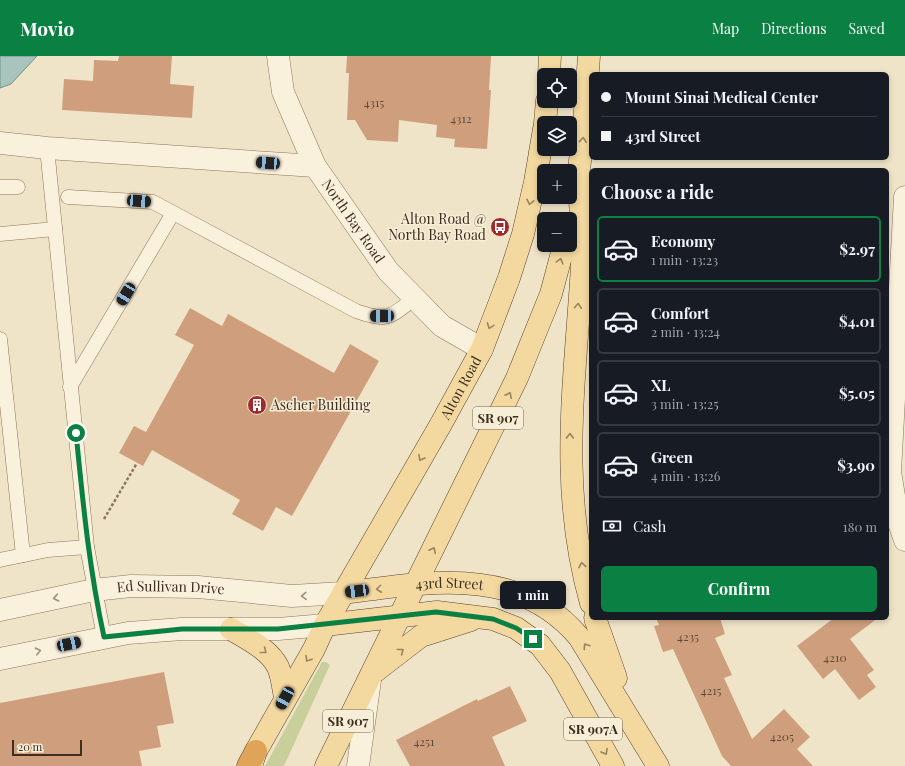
<!DOCTYPE html>
<html lang="en">
<head>
<meta charset="utf-8">
<style>
	:root { --surface:#171b24; --page:#242831; --text:#f1f3f6; --muted:#9ea1a6; --line:#363941; --accent:#0b8043 }
	body { margin:0; font-family:"Playfair Display",serif; background:var(--page); color:var(--text); height:100vh; display:flex; flex-direction:column; font-size:15px; white-space:nowrap }
	* { box-sizing:border-box; margin:0 }
	p { font-size:13px; color:var(--muted) }
	.icon { flex:none; width:22px; height:22px; fill:none; stroke:currentColor; stroke-width:2; stroke-linecap:round; stroke-linejoin:round }
	.map { position:relative; flex:1; overflow:hidden }
	.drawer { position:absolute; left:589px; top:112px; width:300px; height:452px; display:flex; flex-direction:column; background:var(--surface); border-radius:6px; box-shadow:0 2px 6px #0003 }
	.drawer>* { flex:none }
	.hud { position:absolute; left:589px; top:16px; width:300px; height:88px; border-radius:6px; box-shadow:0 2px 6px #0003; display:grid; align-content:center; height:88px; padding:0 12px; background:var(--surface) }
	.tools { position:absolute; left:537px; top:12px; display:grid; gap:8px }
	.tools a { display:grid; place-items:center; width:40px; height:40px; border-radius:6px; background:var(--surface); box-shadow:0 2px 6px #0003; font-size:20px }
	.scale { position:absolute; left:12px; bottom:10px; width:70px; box-sizing:border-box; padding-left:4px; border:2px solid #3d2e20; border-top:0; font-size:11px; line-height:14px; white-space:nowrap; color:#3d2e20; -webkit-text-stroke:3px #f7eed8; paint-order:stroke }
	.end { position:absolute; width:18px; height:18px; margin:-9px; border:5px solid #0b8043; background:#fff; box-shadow:0 0 0 2px #fff }
	.from { border-radius:50% }
	.bubble { position:absolute; height:28px; border-radius:6px; background:var(--surface); box-shadow:0 2px 6px #0003; font-size:13px; font-weight:700; line-height:28px; text-align:center }
	.car { position:absolute; width:12px; height:24px; margin:-12px -6px; border-radius:5px; box-shadow:0 0 3px 1px #0007; background:linear-gradient(#222 24%,#8ab4d8 0 40%,#222 0 76%,#8ab4d8 0 86%,#222 0) }
	.hud b { display:flex; align-items:center; gap:14px; height:38px; font-size:15px }
	.hud b+b { border-top:1px solid var(--line) }
	.hud i { width:10px; height:10px; background:var(--text) }
	ul { padding:0; list-style:none }
	li { display:flex; align-items:center; gap:12px; height:66px; margin:0 8px 6px; padding:0 4px; border:2px solid var(--line); border-radius:6px }
	li div { flex:1 }
	li b { display:block; font-size:15px }
	li em { font-style:normal; font-weight:700 }
	li.on { border-color:var(--accent) }
	li>.icon { width:36px; height:36px; stroke-width:1.5 }
	h2 { padding:0 12px; font-size:18px; line-height:48px }
	.pay { display:flex; align-items:center; gap:10px; height:44px; padding:0 12px; font-size:15px }
	.pay p { margin-inline-start:auto }
	.action { display:flex; gap:8px; margin-top:auto; padding:8px 12px }
	.action a { flex:1; height:46px; border-radius:6px; background:var(--accent); color:#fff; font-size:16px; font-weight:700; line-height:46px; text-align:center }
	header { display:flex; align-items:center; gap:24px; box-sizing:border-box; height:56px; padding:0 20px; background:var(--accent); color:#fff }
	header strong { font-size:19px }
	nav { display:flex; gap:22px; margin-inline-start:auto; font-size:14px }
	.map>svg:first-child { display:block }
</style>
</head>
<body>
<header>
<strong>Movio</strong>
<nav><a>Map</a><a>Directions</a><a>Saved</a></nav>
</header>
<div class="map">
<svg width="905" height="710" viewBox="0 0 905 710">
	<rect width="100%" height="100%" fill="#f0e4c8"/>
	<path fill="#c9cf9b" d="M322 606H326L330 609 284 710H265Z"/>
	<path fill="#a9c4bc" stroke="#6f938a" d="M0 0H37L11 28 0 32Z"/>
	<g fill="#cf9f7d">
		<path d="M119 0H172L170 28 194 30 192 62 62 54 64 23 93 25 94 4 118 5Z"/>
		<path d="M347 0H491L489 34H491L487 93 454 91 455 83 436 81 437 69 399 64 398 86 367 84 355 64H347L349 17H346Z"/>
		<path d="M190 252 222 270 228 258 334 317 350 288 379 305 292 460 276 451 263 475 232 458 240 444 152 394 143 410 119 397 134 370 146 376 194 289 175 279Z"/>
		<path d="M656 562H720L725 578 715 582 732 619 724 622 752 683 784 653 810 681 797 693 813 710H731L722 700 673 593 663 596 654 570 659 569Z"/>
		<path d="M834 562H878L850 583 874 614 867 619 876 631 859 644 835 613 823 623 797 590Z"/>
		<path d="M164 616 174 667 157 670 161 691 139 695 142 710H0V647Z"/>
		<path d="M510 630 527 665 492 681 505 710H410L396 684 477 643 478 645Z"/>
	</g>
	<g fill="none" stroke-linecap="round" stroke-linejoin="round">
		<g stroke="#8d765c" stroke-width="15">
			<g id="service">
				<path d="M47 92 87 491 104 581"/>
				<path d="M0 131H18"/>
				<path d="M68 141 153 146 356 255C388 266 389 262 415 242"/>
				<path d="M0 178 55 173"/>
				<path d="M0 283 23 499"/>
				<path d="M70 331 173 157"/>
				<path d="M0 504 48 494 87 491"/>
			</g>
		</g>
		<g stroke="#8d765c" stroke-width="23">
			<g id="minor">
				<path id="s1" d="M278 0 283 36 315 110 388 215 442 270 482 293"/>
				<path d="M0 87 47 92 315 110"/>
				<path d="M905 141 890 416 898 464 905 484"/>
				<path id="s2" d="M0 554 94 534 131 530 198 531 292 540 343 537"/>
				<path d="M0 603 128 577 182 573H278L325 569"/>
				<path d="M358 710 370 624"/>
			</g>
		</g>
		<g stroke="#5b4430" stroke-width="23">
			<g id="primary">
				<path d="M549 19 550 0"/>
				<path d="M545 67 547 45"/>
				<path d="M579 123C580 152 583 182 582 210 575 327 558 431 591 547"/>
				<path d="M576 136 583 82 589 0"/>
				<path id="s3" d="M343 537C425 527 517 507 579 581L658 710"/>
				<path d="M595 562 616 622"/>
				<path d="M325 569 437 556 493 563 516 572 540 589 560 615 613 710"/>
				<path d="M231 573C247 583 269 593 278 611 282 620 283 631 285 642"/>
				<path d="M373 617 421 580 471 564"/>
				<path id="s4" d="M251 710 256 695 314 593 325 569 441 368 482 293 509 222 523 178 535 126 544 73"/>
				<path d="M326 710 517 322 551 238 564 189"/>
			</g>
		</g>
		<g stroke="#5b4430" stroke-width="23">
			<path id="motorway" d="M248 710 256 695"/>
		</g>
		<path stroke="#8d765c" stroke-width="2.5" stroke-dasharray="3 2" stroke-linecap="butt" d="M104 463 137 407"/>
		<use href="#service" stroke="#faf1dc" stroke-width="14"/>
		<use href="#minor" stroke="#faf1dc" stroke-width="22"/>
		<use href="#primary" stroke="#f3d9a0" stroke-width="22"/>
		<use href="#motorway" stroke="#e0a458" stroke-width="22"/>
	</g>
	<defs><path id="oneway-chevron" d="M-2-3.5L2.5 0L-2 3.5" fill="none" stroke-width="1.6" stroke-linecap="round" stroke-linejoin="round"/></defs>
	<g stroke="#988460">
		<use href="#oneway-chevron" transform="translate(583 84) rotate(-84)"/>
		<use href="#oneway-chevron" transform="translate(530 146) rotate(102)"/>
		<use href="#oneway-chevron" transform="translate(560 205) rotate(-75)"/>
		<use href="#oneway-chevron" transform="translate(578 250) rotate(-86)"/>
		<use href="#oneway-chevron" transform="translate(490 270) rotate(111)"/>
		<use href="#oneway-chevron" transform="translate(509 339) rotate(-64)"/>
		<use href="#oneway-chevron" transform="translate(570 380) rotate(-88)"/>
		<use href="#oneway-chevron" transform="translate(421 402) rotate(120)"/>
		<use href="#oneway-chevron" transform="translate(433 494) rotate(-64)"/>
		<use href="#oneway-chevron" transform="translate(582 509) rotate(-101)"/>
		<use href="#oneway-chevron" transform="translate(379 533) rotate(173)"/>
		<use href="#oneway-chevron" transform="translate(586 590) rotate(-124)"/>
		<use href="#oneway-chevron" transform="translate(264 595) rotate(38)"/>
		<use href="#oneway-chevron" transform="translate(401 595) rotate(-38)"/>
		<use href="#oneway-chevron" transform="translate(308 603) rotate(122)"/>
		<use href="#oneway-chevron" transform="translate(605 696) rotate(61)"/>
	</g>
	<g stroke="#9c907e">
		<use href="#oneway-chevron" transform="translate(304 540) rotate(177)"/>
		<use href="#oneway-chevron" transform="translate(56 542) rotate(168)"/>
		<use href="#oneway-chevron" transform="translate(38 595) rotate(-12)"/>
	</g>
	<g fill="none" stroke-linecap="round" stroke-linejoin="round">
		<path stroke="#0b8043" stroke-width="5" d="M76 377C83 447 89 512 104 581L182 573H278L436 556 493 563 516 572 533 583"/>
	</g>
	<defs>
		<g id="bus-disc" transform="scale(1)"><circle r="9.5" fill="#9e2a2b" stroke="#f7eed8"/><path d="M-5-6H5V4H4V6H2V4H-2V6H-4V4H-5ZM-3.5-4V0h7V-4ZM-3.5 1.2v1.5H-2V1.2ZM2 1.2v1.5H3.5V1.2Z" fill="#fff"/></g>
		<g id="building-disc" transform="scale(1)"><circle r="9.5" fill="#9e2a2b" stroke="#f7eed8"/><path d="M-4-6H4V6H1V3H-1V6H-4ZM-2.5-4.3h1.7v1.8h-1.7ZM.8-4.3h1.7v1.8H.8ZM-2.5-1h1.7V.8h-1.7ZM.8-1h1.7V.8H.8Z" fill="#fff"/></g>
	</defs>
	<g fill-rule="evenodd">
		<use href="#bus-disc" x="500" y="171"/>
		<use href="#building-disc" x="257" y="349"/>
	</g>
	<g text-anchor="middle" stroke-width="3" stroke-linejoin="round" paint-order="stroke">
		<g font-size="12" fill="#624a37">
			<text x="374" y="51">4315</text>
			<text x="461" y="67">4312</text>
			<text x="688" y="585">4235</text>
			<text x="835" y="606">4210</text>
			<text x="711" y="639">4215</text>
			<text x="782" y="685">4205</text>
			<text x="424" y="690">4251</text>
		</g>
		<g fill="#f7eed8" stroke="#756857" stroke-width="1">
			<rect x="473" y="351" width="50" height="22" rx="3"/>
			<rect x="323" y="654" width="50" height="22" rx="3"/>
			<rect x="564" y="662" width="58" height="22" rx="3"/>
		</g>
		<g font-size="13" font-weight="bold" fill="#3d2e20">
			<text x="498" y="367">SR 907</text>
			<text x="348" y="670">SR 907</text>
			<text x="593" y="678">SR 907A</text>
		</g>
		<g font-size="14" fill="#3d2e20" stroke="#f7eed8" text-anchor="end">
			<text x="486" y="168">Alton Road @<tspan x="486" dy="16">North Bay Road</tspan></text>
			<text x="271" y="354" text-anchor="start">Ascher Building</text>
		</g>
		<g font-size="14" fill="#3d2e20" stroke="#f7eed8">
			<text dy="5" stroke="none"><textPath href="#s1" startOffset="184">North Bay Road</textPath></text>
			<text dy="5" stroke="none"><textPath href="#s4" startOffset="433">Alton Road</textPath></text>
			<text dy="5" stroke="none"><textPath href="#s3" startOffset="107">43rd Street</textPath></text>
			<text dy="5" stroke="none"><textPath href="#s2" startOffset="173">Ed Sullivan Drive</textPath></text>
		</g>
	</g>
</svg>
<div class="tools">
<a><svg class="icon" aria-label="locate" viewBox="0 0 24 24"><circle cx="12" cy="12" r="6"/><path d="M12 2v4M12 18v4M2 12h4M18 12h4"/></svg></a>
<a><svg class="icon" aria-label="layers" viewBox="0 0 24 24"><path d="M12 4l9 5-9 5-9-5zM3 14l9 5 9-5"/></svg></a>
<a>+</a>
<a>−</a>
</div>
<div class="scale">20 m</div>
<i class="end from" style="left:76px;top:377px"></i>
<i class="end" style="left:533px;top:583px"></i>
<div class="bubble" style="left:500px;top:525px;width:66px">1 min</div>
<i class="car" style="left:268px;top:107px;rotate:274deg"></i>
<i class="car" style="left:139px;top:145px;rotate:94deg"></i>
<i class="car" style="left:126px;top:238px;rotate:211deg"></i>
<i class="car" style="left:382px;top:260px;rotate:269deg"></i>
<i class="car" style="left:357px;top:535px;rotate:263deg"></i>
<i class="car" style="left:69px;top:588px;rotate:78deg"></i>
<i class="car" style="left:285px;top:642px;rotate:209deg"></i>
<div class="hud">
<b><i class="from"></i>Mount Sinai Medical Center</b>
<b><i></i>43rd Street</b>
</div>
<section class="drawer">
<h2>Choose a ride</h2>
<ul>
<li class="on"><svg class="icon" aria-label="car" viewBox="0 0 24 24"><path d="M5 17H2v-5l4-1 3-4h7l3 4 3 1v5h-3M9 17h6M6 11h13"/><circle cx="7" cy="17" r="2"/><circle cx="17" cy="17" r="2"/></svg><div><b>Economy</b><p>1 min · 13:23</p></div><em>$2.97</em></li>
<li><svg class="icon" aria-label="car" viewBox="0 0 24 24"><path d="M5 17H2v-5l4-1 3-4h7l3 4 3 1v5h-3M9 17h6M6 11h13"/><circle cx="7" cy="17" r="2"/><circle cx="17" cy="17" r="2"/></svg><div><b>Comfort</b><p>2 min · 13:24</p></div><em>$4.01</em></li>
<li><svg class="icon" aria-label="car" viewBox="0 0 24 24"><path d="M5 17H2v-5l4-1 3-4h7l3 4 3 1v5h-3M9 17h6M6 11h13"/><circle cx="7" cy="17" r="2"/><circle cx="17" cy="17" r="2"/></svg><div><b>XL</b><p>3 min · 13:25</p></div><em>$5.05</em></li>
<li><svg class="icon" aria-label="car" viewBox="0 0 24 24"><path d="M5 17H2v-5l4-1 3-4h7l3 4 3 1v5h-3M9 17h6M6 11h13"/><circle cx="7" cy="17" r="2"/><circle cx="17" cy="17" r="2"/></svg><div><b>Green</b><p>4 min · 13:26</p></div><em>$3.90</em></li>
</ul>
<div class="pay"><svg class="icon" aria-label="cash" viewBox="0 0 24 24"><path d="M3 7h18v10H3z"/><circle cx="12" cy="12" r="2"/></svg>Cash<p>180 m</p></div>
<div class="action"><a>Confirm</a></div>
</section>
</div>
</body>
</html>
